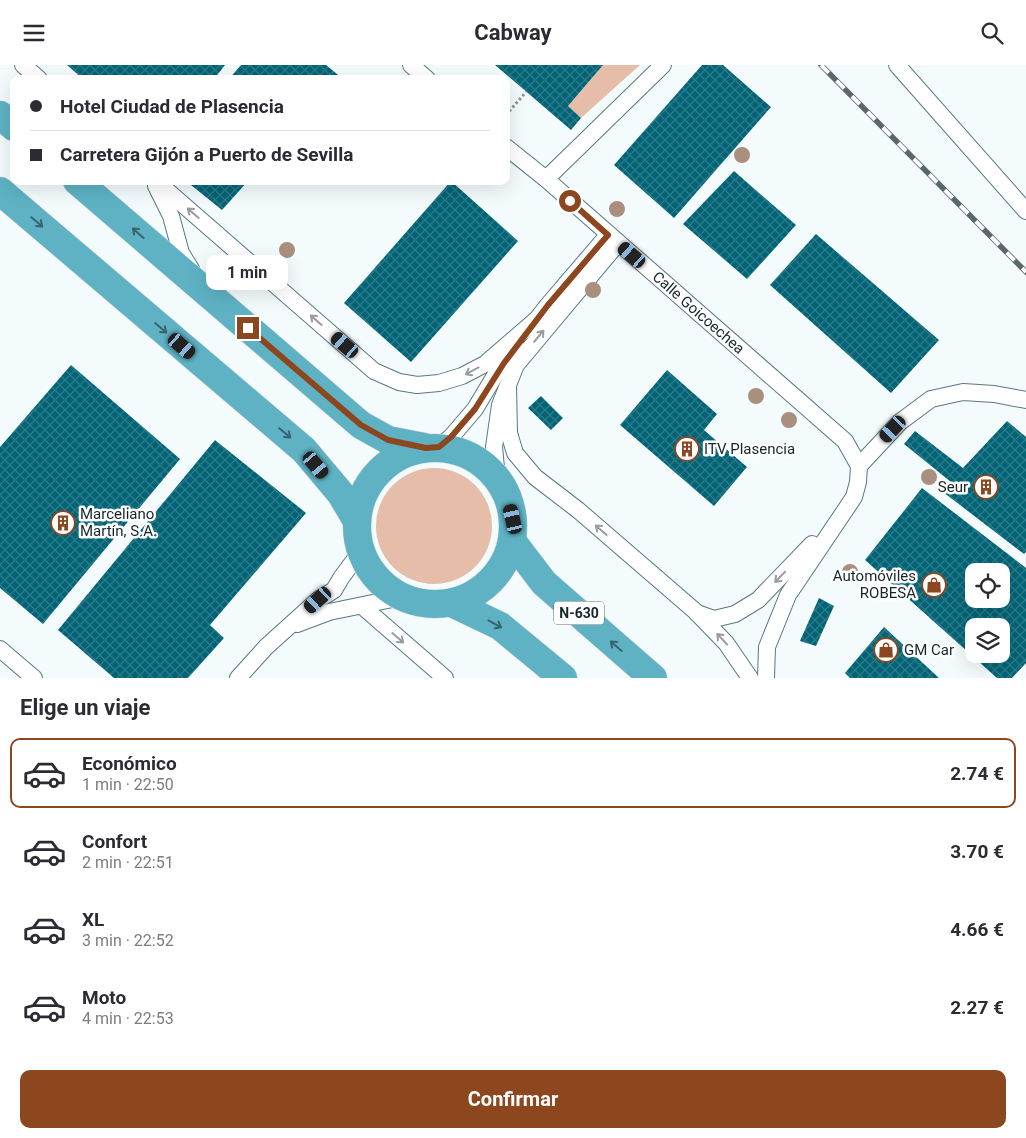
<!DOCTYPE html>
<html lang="es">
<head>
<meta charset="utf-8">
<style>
	:root { --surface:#fff; --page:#f2f2f3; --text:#2b2b33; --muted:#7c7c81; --line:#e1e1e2; --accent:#8d471f }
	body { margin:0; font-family:Roboto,sans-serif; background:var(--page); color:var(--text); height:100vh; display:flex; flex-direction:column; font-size:19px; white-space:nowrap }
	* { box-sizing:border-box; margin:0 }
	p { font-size:16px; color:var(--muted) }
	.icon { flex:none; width:28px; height:28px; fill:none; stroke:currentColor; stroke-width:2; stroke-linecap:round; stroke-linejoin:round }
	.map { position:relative; height:613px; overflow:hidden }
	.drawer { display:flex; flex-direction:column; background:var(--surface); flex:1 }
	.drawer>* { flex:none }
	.guide { position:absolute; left:10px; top:10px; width:500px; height:110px; border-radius:10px; box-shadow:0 5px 20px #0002; display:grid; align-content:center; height:110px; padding:0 20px; background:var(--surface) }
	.fabs { position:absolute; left:965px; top:498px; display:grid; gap:10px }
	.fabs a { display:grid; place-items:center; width:45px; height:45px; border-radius:10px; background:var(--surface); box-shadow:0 5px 20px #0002; font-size:25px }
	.end { position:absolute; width:22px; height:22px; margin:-11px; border:6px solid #8d471f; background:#fff; box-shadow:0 0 0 2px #fff }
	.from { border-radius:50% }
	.bubble { position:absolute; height:35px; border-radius:10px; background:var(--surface); box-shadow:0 5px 20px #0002; font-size:16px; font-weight:700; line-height:35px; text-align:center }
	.car { position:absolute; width:15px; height:30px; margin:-15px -8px; border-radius:6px; box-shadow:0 0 4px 1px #0007; background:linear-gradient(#222 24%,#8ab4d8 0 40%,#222 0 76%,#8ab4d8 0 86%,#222 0) }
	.guide b { display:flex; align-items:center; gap:18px; height:48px; font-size:19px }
	.guide b+b { border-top:1px solid var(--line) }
	.guide i { width:12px; height:12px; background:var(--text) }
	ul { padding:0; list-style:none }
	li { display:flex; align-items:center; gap:15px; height:70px; margin:0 10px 8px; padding:0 10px; border:2px solid transparent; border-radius:10px }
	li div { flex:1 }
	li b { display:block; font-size:19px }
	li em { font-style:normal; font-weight:700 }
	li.selected { border-color:var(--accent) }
	li>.icon { width:45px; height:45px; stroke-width:1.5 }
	h2 { padding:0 20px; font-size:22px; line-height:60px }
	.action { display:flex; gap:10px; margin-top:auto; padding:10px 20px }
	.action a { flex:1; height:58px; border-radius:10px; background:var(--accent); color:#fff; font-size:20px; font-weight:700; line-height:58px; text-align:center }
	header { display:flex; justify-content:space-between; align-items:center; height:65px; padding:0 20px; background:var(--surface); font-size:22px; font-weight:700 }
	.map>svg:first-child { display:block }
</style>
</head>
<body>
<header><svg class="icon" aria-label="menu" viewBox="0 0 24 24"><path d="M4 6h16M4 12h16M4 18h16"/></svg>Cabway<svg class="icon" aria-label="search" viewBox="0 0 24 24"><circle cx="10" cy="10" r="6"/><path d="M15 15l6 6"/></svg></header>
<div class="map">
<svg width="1026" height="613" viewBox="0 0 1026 613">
	<defs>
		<pattern id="building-cross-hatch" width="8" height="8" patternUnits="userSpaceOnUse" patternTransform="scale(1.25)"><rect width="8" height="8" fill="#006476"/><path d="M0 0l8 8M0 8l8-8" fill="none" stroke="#2e7a88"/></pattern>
	</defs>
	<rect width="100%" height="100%" fill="#f4fbfd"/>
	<g fill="#e5bda9">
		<path d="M603 0H640L581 53 568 41Z"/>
		<circle cx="434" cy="461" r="58"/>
	</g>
	<g fill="url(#building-cross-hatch)" fill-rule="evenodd">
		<path d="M67 0H225L214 14H83Z"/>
		<path d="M241 0H326L343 14H229Z"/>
		<path d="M495 0H603L568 41 581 53 571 65Z"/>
		<path d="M702 0H723L771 42 674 153 614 100Z"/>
		<path d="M734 106 796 160 747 214 683 159Z"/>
		<path d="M186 116H248L222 145Z"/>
		<path d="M451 116 518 176 411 297 344 238Z"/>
		<path d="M816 169 939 275 891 328 770 220Z"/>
		<path d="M71 300 180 394 43 559 0 523V382Z"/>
		<path d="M667 305 717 349 704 365 747 402 714 441 620 360Z"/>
		<path d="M541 331 563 353 551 365 528 343Z"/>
		<path d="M1007 356 1026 372V487L1024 489 943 427 951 417 904 379 915 366 963 403Z"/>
		<path d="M215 375 306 448 210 560 224 573 188 613H114L58 565Z"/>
		<path d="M922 423 1026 503V598L1012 613H997L865 495ZM974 506H1001V534H974ZM974 561H1001V589H974Z"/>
		<path d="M819 533 834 541 816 581 800 576Z"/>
		<path d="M884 562 939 613H850L845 608Z"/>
	</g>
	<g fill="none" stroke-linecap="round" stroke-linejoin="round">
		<g stroke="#577880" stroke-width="18">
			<g id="minor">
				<path d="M23 0 39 14"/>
				<path d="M411 0 427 14"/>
				<path d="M897 0 1026 146"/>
				<path id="s1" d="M506 82 546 114 845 376 859 401 858 417 854 432 788 530 767 582 766 613"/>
				<path d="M546 114 663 0"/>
				<path d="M156 116 374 306 399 317 417 320 439 318 462 311 485 299 537 254"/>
				<path d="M156 121 171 151 181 188 191 204"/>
				<path d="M531 262 548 240 608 170"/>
				<path d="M508 320 509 368 515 388 535 412 578 445 695 546 726 578 750 613"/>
				<path d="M439 382 451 372 475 344 503 297 516 281"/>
				<path d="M859 401 900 357 931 334 963 327 994 329 1026 335"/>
				<path d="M497 413 494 382 500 340 516 300 618 178"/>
				<path d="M362 541 445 613"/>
				<path d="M697 548 714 554 735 549 758 535 812 479"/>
				<path d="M297 559 329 547 402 532"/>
				<path d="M0 584 34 613"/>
				<path d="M238 613 266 582 318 535 334 525 341 513 361 486"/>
			</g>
		</g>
		<g stroke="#d5d8d8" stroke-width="29">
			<g id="trunk">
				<path d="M0 50 14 62"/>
				<path d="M77 116 361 360 388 375 424 382"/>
				<path d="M0 126 304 385 341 429 357 456"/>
				<circle cx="435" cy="461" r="78"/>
				<path d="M512 476 544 518 653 613"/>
				<path d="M452 538 500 561 563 613"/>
			</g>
		</g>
		<path stroke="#8e989a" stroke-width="3" stroke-dasharray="2.5 2.5" stroke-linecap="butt" d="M506 50 526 27"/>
		<use href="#minor" stroke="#fff" stroke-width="16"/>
		<use href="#trunk" stroke="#5eb2c4" stroke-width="28"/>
		<g stroke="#5c676a" stroke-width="5.5">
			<path id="rail" d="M821 0 1026 207"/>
		</g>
		<use href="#rail" stroke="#fff" stroke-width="4" stroke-dasharray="11" stroke-linecap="butt"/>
	</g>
	<g fill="#aa8f7e">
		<circle cx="742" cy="90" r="8"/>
		<circle cx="617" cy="144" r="8"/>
		<circle cx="287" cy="185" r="8"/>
		<circle cx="593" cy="225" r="8"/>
		<circle cx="756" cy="331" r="8"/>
		<circle cx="789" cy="355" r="8"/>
		<circle cx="929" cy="412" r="8"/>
		<circle cx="850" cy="507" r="8"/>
	</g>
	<defs><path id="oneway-shaft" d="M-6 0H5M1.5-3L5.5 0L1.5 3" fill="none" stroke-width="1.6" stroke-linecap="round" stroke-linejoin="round" transform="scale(1.25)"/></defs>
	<g stroke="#979d9e">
		<use href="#oneway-shaft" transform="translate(193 148) rotate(-139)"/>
		<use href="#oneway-shaft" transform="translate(316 255) rotate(-139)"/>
		<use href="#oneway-shaft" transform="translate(539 271) rotate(-50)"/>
		<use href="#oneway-shaft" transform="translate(472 306) rotate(152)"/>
		<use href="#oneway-shaft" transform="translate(601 465) rotate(-139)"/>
		<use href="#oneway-shaft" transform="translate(780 512) rotate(134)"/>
		<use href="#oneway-shaft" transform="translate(398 573) rotate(41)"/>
		<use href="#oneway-shaft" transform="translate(722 574) rotate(-133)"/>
	</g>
	<g stroke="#37646e">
		<use href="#oneway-shaft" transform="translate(37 157) rotate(40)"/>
		<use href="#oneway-shaft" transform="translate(138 168) rotate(-139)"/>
		<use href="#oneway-shaft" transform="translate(161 263) rotate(40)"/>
		<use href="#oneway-shaft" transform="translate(285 368) rotate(40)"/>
		<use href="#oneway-shaft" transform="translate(495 559) rotate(29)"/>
		<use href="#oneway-shaft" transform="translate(616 581) rotate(-139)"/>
	</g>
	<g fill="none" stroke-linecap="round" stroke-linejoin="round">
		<path stroke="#8d471f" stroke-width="6" d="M248 263 361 360 388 375 426 383 439 382 451 372 475 344 504 298 548 240 608 170 570 136"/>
	</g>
	<defs>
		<g id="building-ring" transform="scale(1.25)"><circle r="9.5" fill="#fff" stroke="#8d471f" stroke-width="1.5"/><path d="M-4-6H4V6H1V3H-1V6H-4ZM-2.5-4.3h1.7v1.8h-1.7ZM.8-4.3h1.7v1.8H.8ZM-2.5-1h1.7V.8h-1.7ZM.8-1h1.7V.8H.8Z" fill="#8d471f"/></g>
		<g id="shop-ring" transform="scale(1.25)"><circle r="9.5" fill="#fff" stroke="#8d471f" stroke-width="1.5"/><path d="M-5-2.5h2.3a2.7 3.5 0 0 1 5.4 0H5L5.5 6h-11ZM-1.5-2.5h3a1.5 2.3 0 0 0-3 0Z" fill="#8d471f"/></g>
	</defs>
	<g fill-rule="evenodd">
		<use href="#building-ring" x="687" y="384"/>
		<use href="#building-ring" x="986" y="422"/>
		<use href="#building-ring" x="63" y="458"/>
		<use href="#shop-ring" x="934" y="520"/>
		<use href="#shop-ring" x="886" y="585"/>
	</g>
	<g text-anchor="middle" stroke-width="5" stroke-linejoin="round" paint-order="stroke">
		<rect fill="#fff" stroke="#5d6668" stroke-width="1" x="554" y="536.5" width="50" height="23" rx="4"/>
		<g font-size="14" font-weight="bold" fill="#172528">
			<text x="579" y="553">N-630</text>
		</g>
		<g font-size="15" fill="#172528" stroke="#fff">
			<text dy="5" stroke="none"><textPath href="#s1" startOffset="254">Calle Goicoechea</textPath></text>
		</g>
		<g font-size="15" fill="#172528" stroke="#fff" text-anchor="start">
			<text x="704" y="389">ITV Plasencia</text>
			<text x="968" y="427" text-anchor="end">Seur</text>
			<text x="80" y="454">Marceliano<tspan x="80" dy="17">Martín, S.A.</tspan></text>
			<text x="916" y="516" text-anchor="end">Automóviles<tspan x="916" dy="17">ROBESA</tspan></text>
			<text x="904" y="590">GM Car</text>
		</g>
	</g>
</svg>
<div class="fabs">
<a><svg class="icon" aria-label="locate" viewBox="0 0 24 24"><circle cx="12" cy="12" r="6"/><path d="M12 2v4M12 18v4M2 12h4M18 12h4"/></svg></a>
<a><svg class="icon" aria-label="layers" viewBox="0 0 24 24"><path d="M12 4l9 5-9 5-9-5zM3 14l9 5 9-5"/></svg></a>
</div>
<i class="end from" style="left:570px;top:136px"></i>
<i class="end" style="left:248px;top:263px"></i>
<div class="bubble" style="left:206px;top:190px;width:82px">1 min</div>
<i class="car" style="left:632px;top:190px;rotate:311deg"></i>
<i class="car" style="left:345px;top:280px;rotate:311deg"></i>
<i class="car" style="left:182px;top:281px;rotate:131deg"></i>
<i class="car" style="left:893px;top:364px;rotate:223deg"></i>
<i class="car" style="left:316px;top:400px;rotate:140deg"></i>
<i class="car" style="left:513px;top:454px;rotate:347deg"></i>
<i class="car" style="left:318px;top:535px;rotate:228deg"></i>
<div class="guide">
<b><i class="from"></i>Hotel Ciudad de Plasencia</b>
<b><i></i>Carretera Gijón a Puerto de Sevilla</b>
</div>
</div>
<section class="drawer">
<h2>Elige un viaje</h2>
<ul>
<li class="selected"><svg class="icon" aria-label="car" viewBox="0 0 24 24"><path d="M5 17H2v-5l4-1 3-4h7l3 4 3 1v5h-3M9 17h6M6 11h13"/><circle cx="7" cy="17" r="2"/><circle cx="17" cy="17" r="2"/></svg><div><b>Económico</b><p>1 min · 22:50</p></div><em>2.74 €</em></li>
<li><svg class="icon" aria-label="car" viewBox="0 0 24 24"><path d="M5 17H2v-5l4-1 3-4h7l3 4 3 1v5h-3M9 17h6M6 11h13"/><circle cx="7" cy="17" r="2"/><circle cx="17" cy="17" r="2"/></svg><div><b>Confort</b><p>2 min · 22:51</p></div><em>3.70 €</em></li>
<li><svg class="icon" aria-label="car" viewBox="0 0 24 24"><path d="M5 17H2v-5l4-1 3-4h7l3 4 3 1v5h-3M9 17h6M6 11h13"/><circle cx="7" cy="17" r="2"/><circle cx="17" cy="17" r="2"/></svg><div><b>XL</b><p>3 min · 22:52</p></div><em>4.66 €</em></li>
<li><svg class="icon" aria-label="car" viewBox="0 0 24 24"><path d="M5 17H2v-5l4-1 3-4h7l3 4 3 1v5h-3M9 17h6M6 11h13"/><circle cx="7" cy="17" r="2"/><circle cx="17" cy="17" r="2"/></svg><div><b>Moto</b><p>4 min · 22:53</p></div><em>2.27 €</em></li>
</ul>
<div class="action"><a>Confirmar</a></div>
</section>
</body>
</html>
